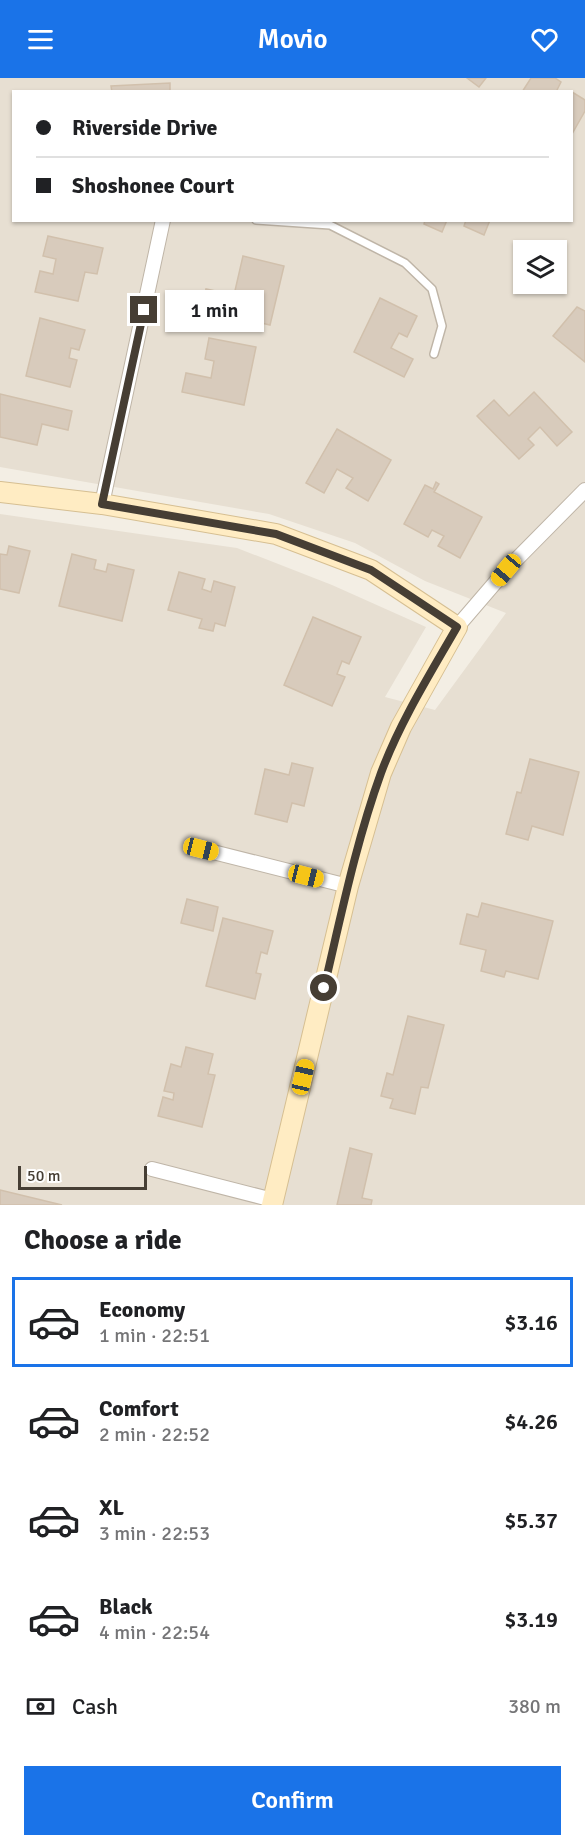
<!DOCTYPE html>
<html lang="en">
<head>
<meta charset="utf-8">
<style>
	:root { --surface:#fff; --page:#f6f6f6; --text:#202124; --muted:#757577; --line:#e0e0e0; --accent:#1a73e8 }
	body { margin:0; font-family:Signika,sans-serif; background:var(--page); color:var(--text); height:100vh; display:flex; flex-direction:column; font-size:22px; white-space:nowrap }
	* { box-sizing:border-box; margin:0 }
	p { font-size:20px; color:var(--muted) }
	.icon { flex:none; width:33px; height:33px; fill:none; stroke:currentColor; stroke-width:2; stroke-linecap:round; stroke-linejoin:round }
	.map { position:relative; height:1127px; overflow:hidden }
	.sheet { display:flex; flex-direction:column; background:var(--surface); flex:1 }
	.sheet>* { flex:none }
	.hud { position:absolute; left:12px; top:12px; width:561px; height:132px; border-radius:0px; box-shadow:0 2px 4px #0004; display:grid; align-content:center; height:132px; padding:0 24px; background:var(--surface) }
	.tools { position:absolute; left:513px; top:162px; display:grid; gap:12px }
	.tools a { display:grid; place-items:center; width:54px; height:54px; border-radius:0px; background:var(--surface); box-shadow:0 2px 4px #0004; font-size:30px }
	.scale { position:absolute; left:18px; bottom:15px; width:129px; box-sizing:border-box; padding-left:6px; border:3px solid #463e34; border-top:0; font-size:16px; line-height:21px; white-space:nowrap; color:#463e34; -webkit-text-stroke:4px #fff; paint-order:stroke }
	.end { position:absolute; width:27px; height:27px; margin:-14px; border:8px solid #463e34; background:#fff; box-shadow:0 0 0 3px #fff }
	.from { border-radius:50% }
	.bubble { position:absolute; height:42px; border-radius:0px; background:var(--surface); box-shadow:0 2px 4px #0004; font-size:20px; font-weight:600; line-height:42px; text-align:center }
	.car { position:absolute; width:18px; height:36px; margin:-18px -9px; border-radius:8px; box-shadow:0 0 4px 2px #0007; background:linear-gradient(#f5c518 24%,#345 0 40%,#f5c518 0 76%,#345 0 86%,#f5c518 0) }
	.hud b { display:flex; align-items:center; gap:21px; height:57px; font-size:22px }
	.hud b+b { border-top:2px solid var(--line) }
	.hud i { width:15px; height:15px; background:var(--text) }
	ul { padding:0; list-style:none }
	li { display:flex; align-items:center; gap:18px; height:90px; margin:0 12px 9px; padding:0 12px; border:3px solid transparent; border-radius:0px }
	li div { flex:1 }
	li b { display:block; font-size:22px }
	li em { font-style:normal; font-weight:600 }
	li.selected { border-color:var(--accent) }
	li>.icon { width:54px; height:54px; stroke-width:1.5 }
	h2 { padding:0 24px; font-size:27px; line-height:72px }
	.pay { display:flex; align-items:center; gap:15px; height:66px; padding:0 24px; font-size:22px }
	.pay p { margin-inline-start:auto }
	.button { display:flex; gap:12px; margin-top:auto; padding:12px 24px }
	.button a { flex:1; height:69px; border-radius:0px; background:var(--accent); color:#fff; font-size:24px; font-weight:600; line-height:69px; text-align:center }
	header { display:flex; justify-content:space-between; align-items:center; height:78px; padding:0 24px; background:var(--accent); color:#fff; font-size:27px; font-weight:600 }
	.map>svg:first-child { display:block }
</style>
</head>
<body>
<header><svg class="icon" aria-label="menu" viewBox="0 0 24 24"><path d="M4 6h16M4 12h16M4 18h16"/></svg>Movio<svg class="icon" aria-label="heart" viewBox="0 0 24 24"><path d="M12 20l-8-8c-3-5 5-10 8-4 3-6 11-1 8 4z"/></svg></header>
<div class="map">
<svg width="585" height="1127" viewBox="0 0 585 1127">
	<rect width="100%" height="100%" fill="#f3eee4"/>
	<path fill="#e7dfd2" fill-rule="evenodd" d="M0 0H585V1127H0V436L237 470 332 507 426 549 385 619 435 632 506 535 425 503 355 465 269 436 0 389ZM14 14H572V142H14ZM524 172H556V206H524Z"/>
	<g fill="#d8cbbc" stroke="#d1c0ac" stroke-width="1.5">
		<path d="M467 0H486L479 9Z"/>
		<path d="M531 0H555L561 4 557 12 559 14H522Z"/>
		<path d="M170 5V14H112L111 8Z"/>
		<path d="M572 14 585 22V33L572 56Z"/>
		<path d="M425 142H447L442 154 424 146Z"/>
		<path d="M466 142H490L484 157 464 148Z"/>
		<path d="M48 158 103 170 97 196 85 194 78 223 35 214 40 193 53 196 56 181 43 178Z"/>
		<path d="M243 178 284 188 270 247 201 231 206 211 234 217Z"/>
		<path d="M380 220 417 238 407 259 399 255 391 270 413 281 404 299 354 274Z"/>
		<path d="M577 229 585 233V284L553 258Z"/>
		<path d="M40 240 85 252 79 272 71 270 69 280 77 282 70 309 26 298Z"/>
		<path d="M209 260 256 269 244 327 182 314 186 295 211 300 214 283 205 281Z"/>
		<path d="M534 314 572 354 557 368 540 349 528 361 534 367 519 381 477 338 494 322 509 338Z"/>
		<path d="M0 316 72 333 68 352 42 346 37 367 0 359Z"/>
		<path d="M337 351 391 382 368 423 346 410 353 400 337 391 324 415 306 405Z"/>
		<path d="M436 404 439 406 434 414 482 439 460 480 438 468 444 458 432 452 428 459 404 446 425 407 433 411Z"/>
		<path d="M9 468 30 473 19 515 0 511V476L7 477Z"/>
		<path d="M72 476 96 482 94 491 106 494 108 486 134 492 122 543 59 528Z"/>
		<path d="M179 494 205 501 202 511 211 514 214 503 235 509 225 548 215 545 213 553 199 550 202 541 168 532Z"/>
		<path d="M313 539 361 559 349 586 342 583 337 596 345 599 332 628 284 607Z"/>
		<path d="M530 681 579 694 563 757 532 748 528 762 506 756 517 714 521 715Z"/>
		<path d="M292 685 313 690 304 728 292 725 287 744 255 736 265 691 289 697Z"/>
		<path d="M187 821 218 829 213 853 181 845Z"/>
		<path d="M482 825 553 843 538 901 506 893 504 899 481 893 486 872 460 866 467 836 478 839Z"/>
		<path d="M223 840 273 853 267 876 261 874 256 895 261 896 255 921 206 908Z"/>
		<path d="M408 938 444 947 428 1010 421 1009 415 1036 390 1030 393 1021 381 1018 387 995 393 997Z"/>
		<path d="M186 969 213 976 208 996 215 997 202 1049 158 1038 163 1019 173 1022 174 1015 164 1013 171 986 181 989Z"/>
		<path d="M350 1070 372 1076 362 1120 372 1122 371 1127H337Z"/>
		<path d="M0 1112 62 1127H0Z"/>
	</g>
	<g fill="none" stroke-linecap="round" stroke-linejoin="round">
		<g stroke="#bfb5a7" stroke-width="10">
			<path id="lane" d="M256 142 330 147 405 185 432 211 442 248 434 276"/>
		</g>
		<g stroke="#bfb5a7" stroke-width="16">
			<g id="street">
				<path d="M102 426 163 142"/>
				<path d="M457 549 506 492 585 412"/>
				<path d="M201 771 348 808"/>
				<path d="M152 1091 273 1122"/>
			</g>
		</g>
		<g stroke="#d6bf92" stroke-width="22">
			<path id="secondary" d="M0 414 102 426 276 456 371 492 457 549 401 649 381 695 348 808 272 1127"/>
		</g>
		<use href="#lane" stroke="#fff" stroke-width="7"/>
		<use href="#street" stroke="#fff" stroke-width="14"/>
		<use href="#secondary" stroke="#ffecc3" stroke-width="20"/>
	</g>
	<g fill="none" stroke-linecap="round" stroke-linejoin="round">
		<path stroke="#463e34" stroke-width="8" d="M144 232 102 426 276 456 371 492 457 549C430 596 400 644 381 695 356 764 341 838 324 910"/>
	</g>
</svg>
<div class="tools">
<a><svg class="icon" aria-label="layers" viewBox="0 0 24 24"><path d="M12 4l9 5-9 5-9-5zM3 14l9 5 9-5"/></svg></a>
</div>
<div class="scale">50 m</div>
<i class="end from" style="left:324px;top:910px"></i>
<i class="end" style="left:144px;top:232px"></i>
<div class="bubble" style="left:165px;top:212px;width:99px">1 min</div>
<i class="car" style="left:506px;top:492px;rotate:220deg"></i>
<i class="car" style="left:201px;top:771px;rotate:104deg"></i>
<i class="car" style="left:306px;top:798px;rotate:104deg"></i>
<i class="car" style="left:303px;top:999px;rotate:13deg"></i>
<div class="hud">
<b><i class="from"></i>Riverside Drive</b>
<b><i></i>Shoshonee Court</b>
</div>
</div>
<section class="sheet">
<h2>Choose a ride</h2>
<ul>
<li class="selected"><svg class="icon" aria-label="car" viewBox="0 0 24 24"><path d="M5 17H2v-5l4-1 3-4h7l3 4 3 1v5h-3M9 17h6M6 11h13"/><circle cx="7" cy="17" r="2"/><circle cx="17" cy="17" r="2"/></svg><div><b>Economy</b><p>1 min · 22:51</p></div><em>$3.16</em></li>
<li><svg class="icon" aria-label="car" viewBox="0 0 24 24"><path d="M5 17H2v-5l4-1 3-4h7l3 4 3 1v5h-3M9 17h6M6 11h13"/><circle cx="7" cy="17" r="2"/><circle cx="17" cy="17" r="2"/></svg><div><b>Comfort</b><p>2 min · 22:52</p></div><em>$4.26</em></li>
<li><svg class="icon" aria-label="car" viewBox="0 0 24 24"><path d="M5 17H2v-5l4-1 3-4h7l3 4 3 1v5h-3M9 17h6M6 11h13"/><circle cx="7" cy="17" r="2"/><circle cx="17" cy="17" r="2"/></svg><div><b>XL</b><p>3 min · 22:53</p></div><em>$5.37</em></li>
<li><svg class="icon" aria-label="car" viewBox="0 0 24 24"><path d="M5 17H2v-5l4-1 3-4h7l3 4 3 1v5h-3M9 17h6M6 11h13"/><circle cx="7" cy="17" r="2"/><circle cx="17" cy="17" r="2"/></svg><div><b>Black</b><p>4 min · 22:54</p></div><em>$3.19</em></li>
</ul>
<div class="pay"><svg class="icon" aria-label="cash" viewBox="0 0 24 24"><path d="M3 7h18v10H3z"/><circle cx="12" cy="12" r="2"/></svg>Cash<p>380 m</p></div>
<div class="button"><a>Confirm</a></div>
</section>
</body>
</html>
